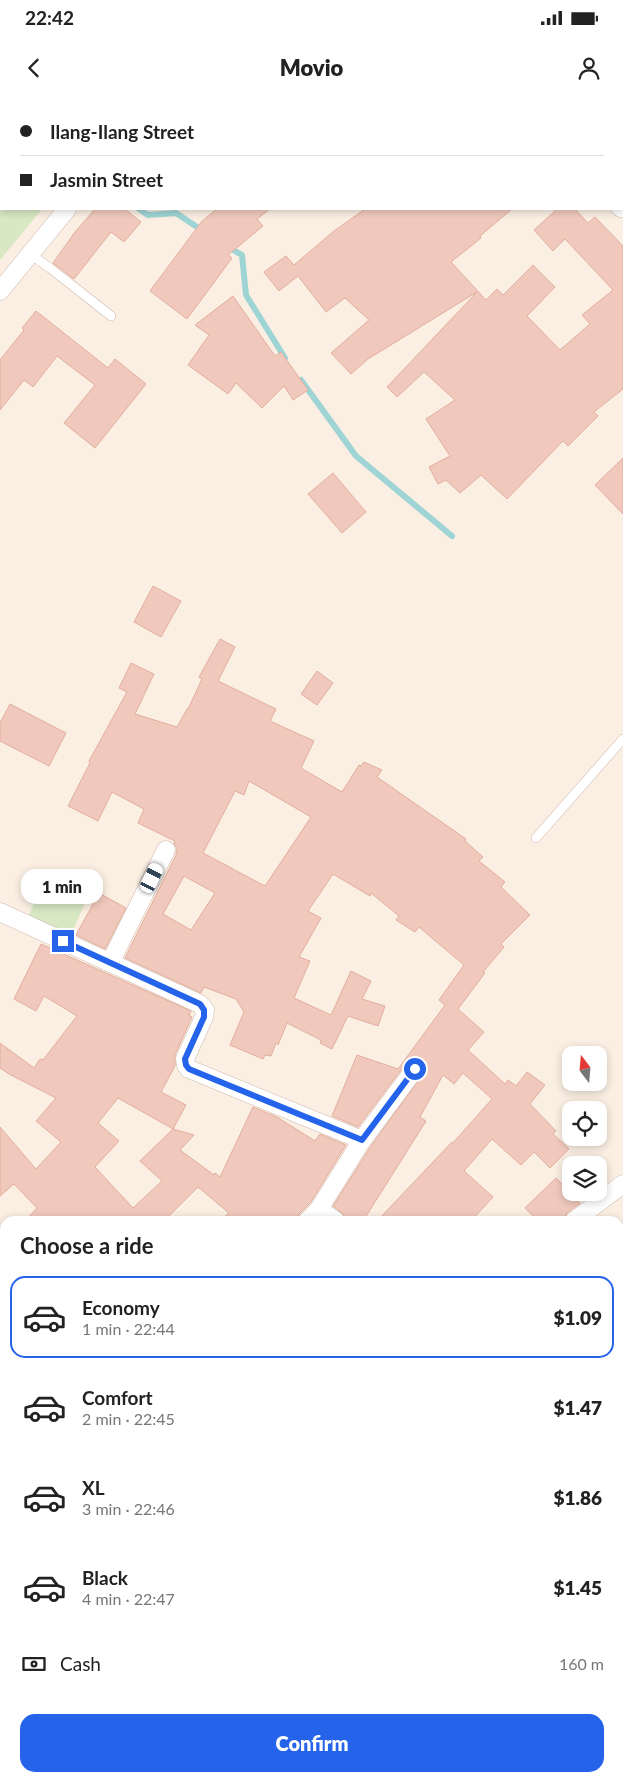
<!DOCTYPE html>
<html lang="en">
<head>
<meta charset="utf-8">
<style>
	:root { --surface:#fff; --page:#f2f2f2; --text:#222; --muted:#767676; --line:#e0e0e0; --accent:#2563eb }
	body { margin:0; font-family:Lato,sans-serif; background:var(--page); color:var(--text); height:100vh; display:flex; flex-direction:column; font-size:19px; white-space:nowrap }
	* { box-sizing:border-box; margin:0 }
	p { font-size:16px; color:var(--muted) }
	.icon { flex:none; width:28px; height:28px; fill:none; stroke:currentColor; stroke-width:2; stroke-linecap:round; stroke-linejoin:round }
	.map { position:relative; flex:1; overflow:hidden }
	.side { position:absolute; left:0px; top:1116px; width:624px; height:566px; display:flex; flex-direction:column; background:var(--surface); border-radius:15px 15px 0 0; box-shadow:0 2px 8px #0003 }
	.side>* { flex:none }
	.guide { position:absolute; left:0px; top:0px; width:624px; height:110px; box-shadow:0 2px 8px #0003; display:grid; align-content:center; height:110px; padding:0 20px; background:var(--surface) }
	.needle { width:32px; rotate:344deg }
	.buttons { position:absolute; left:562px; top:946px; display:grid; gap:10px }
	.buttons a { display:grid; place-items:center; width:45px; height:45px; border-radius:10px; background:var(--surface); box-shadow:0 2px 8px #0003; font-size:25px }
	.end { position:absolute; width:22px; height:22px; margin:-11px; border:6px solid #2563eb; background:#fff; box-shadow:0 0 0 2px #fff }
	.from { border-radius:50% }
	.bubble { position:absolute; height:35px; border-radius:15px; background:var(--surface); box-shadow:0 2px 8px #0003; font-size:16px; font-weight:800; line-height:35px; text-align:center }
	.car { position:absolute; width:15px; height:30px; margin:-15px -8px; border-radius:6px; box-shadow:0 0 4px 1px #0007; background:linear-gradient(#fff 24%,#345 0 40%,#fff 0 76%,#345 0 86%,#fff 0) }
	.guide b { display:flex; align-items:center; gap:18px; height:48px; font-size:19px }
	.guide b+b { border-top:1px solid var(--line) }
	.guide i { width:12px; height:12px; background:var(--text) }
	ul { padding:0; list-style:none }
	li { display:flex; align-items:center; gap:15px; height:82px; margin:0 10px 8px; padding:0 10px; border:2px solid transparent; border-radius:15px }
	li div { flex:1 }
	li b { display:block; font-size:19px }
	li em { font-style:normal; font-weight:800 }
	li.on { border-color:var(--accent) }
	li>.icon { width:45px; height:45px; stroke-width:1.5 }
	h2 { padding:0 20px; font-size:22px; line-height:60px }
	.pay { display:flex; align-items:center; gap:12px; height:55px; padding:0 20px; font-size:19px }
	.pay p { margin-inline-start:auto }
	.primary-button { display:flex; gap:10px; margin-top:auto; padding:10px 20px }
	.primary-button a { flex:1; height:58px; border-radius:15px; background:var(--accent); color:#fff; font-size:20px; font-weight:800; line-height:58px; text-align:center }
	.status { display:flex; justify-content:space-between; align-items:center; height:35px; padding:0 25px; background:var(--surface); direction:ltr }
	.status svg { height:14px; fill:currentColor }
	header { display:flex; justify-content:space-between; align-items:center; height:65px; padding:0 20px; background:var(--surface); font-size:22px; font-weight:800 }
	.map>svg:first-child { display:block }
</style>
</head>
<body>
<div class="status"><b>22:42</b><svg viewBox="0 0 49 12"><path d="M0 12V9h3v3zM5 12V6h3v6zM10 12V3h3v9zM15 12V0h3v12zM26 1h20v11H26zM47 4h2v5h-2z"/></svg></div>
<header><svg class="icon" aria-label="back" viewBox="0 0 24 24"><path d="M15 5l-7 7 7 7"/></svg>Movio<svg class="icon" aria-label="person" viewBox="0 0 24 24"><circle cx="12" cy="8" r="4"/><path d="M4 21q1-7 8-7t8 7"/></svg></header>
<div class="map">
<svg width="623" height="1682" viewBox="0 0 623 1682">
	<rect width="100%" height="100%" fill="#fbefe3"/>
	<g fill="#d7e8c3">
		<path d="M0 0H41V1H1V109H42L0 160Z"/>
		<path d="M44 780 86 800 69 840 27 819Z"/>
	</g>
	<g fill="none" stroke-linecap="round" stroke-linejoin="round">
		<g stroke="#9fd4d5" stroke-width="6">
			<path d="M79 1V0"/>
			<path d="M139 109 148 115 176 113 203 131"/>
			<path d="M228 147 242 155 246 195 285 258"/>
			<path d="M301 280 356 356 452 436"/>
		</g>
	</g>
	<g fill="#f0c9bc" stroke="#e2ae9d" fill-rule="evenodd">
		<path d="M95 109H125L141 122 124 142 111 132 74 179 53 163 75 132Z"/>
		<path d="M217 109H270L257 119 263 126 228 155 232 158 187 219 150 191 202 121Z"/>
		<path d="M365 109H512L480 136 481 138 451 162 486 200 497 189 503 195 533 165 555 187 527 216 560 250 590 224 582 215 613 190 565 139 553 151 534 130 557 109H575L588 123 595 117 623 146V289L594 312 598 316 568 346 563 341 507 399 481 375 460 393 446 380 438 384 429 367 450 356 426 319 455 300 424 272 397 297 387 287 477 192 368 259 351 274 331 253 369 220 345 198 326 212 298 176 279 191 264 172 286 156 294 165 334 131Z"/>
		<path d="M233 196 275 256 281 252 308 290 293 300 284 286 262 308 236 283 228 294 188 265 209 235 195 225Z"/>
		<path d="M36 211 108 268 115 259 146 284 95 348 64 323 95 285 57 256 33 287 24 280 0 310V260L24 230 22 228Z"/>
		<path d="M623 358V414L595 385Z"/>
		<path d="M333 373 366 412 342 433 308 394Z"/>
		<path d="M153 486 181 501 161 537 134 522Z"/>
		<path d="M220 539 235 547 218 581 276 609 270 621 314 641 301 668 342 692 359 665 361 666 364 662 382 670 377 677 466 739 465 741 483 757 479 761 505 782 501 787 530 815 501 844 504 847 483 872 485 873 458 909 484 932 468 950 505 984 508 980 516 986 527 972 545 985 530 1004 556 1031 553 1034 569 1049 550 1068 534 1052 521 1065 492 1039 464 1071 493 1097 471 1121H377L452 1042 453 1043 492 999 463 973 454 984 443 975 420 1017 426 1021 363 1121H347L342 1113 333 1106 371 1046 425 971V965L421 960 416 958 407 962 358 1027 332 1016 357 955 398 969 445 905 439 900 464 865 419 827 415 832 396 820 399 816 371 793 370 796 333 774 308 811 321 818 299 857 310 861 294 898 331 915 351 871 371 881 362 899 385 906 378 926 348 916 332 949 320 943 321 940 287 923 278 945 276 943 271 956 265 955 263 959 230 945 244 912 236 899 204 887 201 893 125 858 176 755 177 749 174 743 175 741 138 723 144 709 112 692 98 721 68 706 90 663 89 661 127 592 119 588 131 563 154 574 135 614 177 627 187 609H188L202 579 199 577ZM249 681 311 717 265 786 203 753 235 691 244 695ZM184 776 215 793 191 830 163 814Z"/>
		<path d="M317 571 333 583 317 605 301 594Z"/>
		<path d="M10 604 66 633 49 666 0 641V623Z"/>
		<path d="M99 793 126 808 105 849 76 835Z"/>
		<path d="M41 844 191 911 189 915 192 917 175 955V966L161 992 186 1005 173 1029 194 1035 180 1050 214 1075 215 1073 220 1077 253 1007 277 1017 315 1041 320 1034 346 1045 311 1102 299 1114 297 1121H219L229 1113 198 1087 164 1121H25L37 1108 14 1084 0 1096V1027L36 1069 61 1042 36 1021 56 998 9 974 0 968V943L34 968 40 959 43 960 77 916 44 896 36 911 14 899ZM118 998 173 1029 140 1061 162 1081 133 1108 95 1067 119 1041 98 1023Z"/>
		<path d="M556 1078 580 1103 567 1113 564 1121H538L525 1108Z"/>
	</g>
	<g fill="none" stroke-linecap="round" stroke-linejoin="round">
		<g stroke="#ceb7ad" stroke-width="10">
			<g id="lane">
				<path d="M30 154 50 168 111 216"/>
				<path d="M536 738 623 639"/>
				<path d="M0 1661 5 1655"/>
			</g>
		</g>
		<g stroke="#ceb7ad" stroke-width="19">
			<g id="street">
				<path d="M346 0 347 1"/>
				<path d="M430 0 431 1"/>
				<path d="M155 1 156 0"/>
				<path d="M448 1 450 0"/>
				<path d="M622 49H623"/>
				<path d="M0 191 67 109"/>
				<path d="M0 812 200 904 205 910 204 917 185 959 186 965 189 969 362 1040"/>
				<path d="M110 863 166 750"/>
				<path d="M319 1109 336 1121"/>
				<path d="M307 1121 319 1109 362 1040 415 969"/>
				<path d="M574 1121 623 1084"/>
				<path d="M619 1317 623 1313"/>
				<path d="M619 1393 623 1398"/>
				<path d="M619 1610 623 1606"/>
				<path d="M530 1682 535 1678"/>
			</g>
		</g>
		<g stroke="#d1b6ab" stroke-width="26">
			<g id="secondary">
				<path d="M533 0 534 1"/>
				<path d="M622 104 623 105"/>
				<path d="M0 1330 5 1335"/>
				<path d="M335 1678 339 1682"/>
			</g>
		</g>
		<use href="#lane" stroke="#fff" stroke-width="9"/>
		<use href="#street" stroke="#fff" stroke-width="18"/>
		<use href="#secondary" stroke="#fff" stroke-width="25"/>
	</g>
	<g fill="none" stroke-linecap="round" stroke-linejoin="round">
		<path stroke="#2563eb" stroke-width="6" d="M63 841 200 904 204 910V917L185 959 186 965 189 969 362 1040 415 969"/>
	</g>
</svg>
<div class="buttons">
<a><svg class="needle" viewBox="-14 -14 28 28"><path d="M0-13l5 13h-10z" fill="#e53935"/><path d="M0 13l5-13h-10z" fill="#767676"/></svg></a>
<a><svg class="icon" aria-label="locate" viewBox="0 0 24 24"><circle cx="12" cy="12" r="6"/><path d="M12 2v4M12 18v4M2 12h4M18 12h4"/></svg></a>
<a><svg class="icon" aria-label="layers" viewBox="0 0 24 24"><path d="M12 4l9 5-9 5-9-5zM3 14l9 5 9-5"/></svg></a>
</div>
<i class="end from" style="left:415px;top:969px"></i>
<i class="end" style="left:63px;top:841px"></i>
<div class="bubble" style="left:21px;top:769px;width:82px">1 min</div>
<i class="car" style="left:152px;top:778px;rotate:26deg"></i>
<div class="guide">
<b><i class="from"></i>Ilang-Ilang Street</b>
<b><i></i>Jasmin Street</b>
</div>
<section class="side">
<h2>Choose a ride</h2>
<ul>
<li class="on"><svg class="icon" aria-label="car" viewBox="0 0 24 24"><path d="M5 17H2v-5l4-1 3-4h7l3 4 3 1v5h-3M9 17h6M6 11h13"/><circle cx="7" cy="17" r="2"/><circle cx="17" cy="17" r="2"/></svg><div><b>Economy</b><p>1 min · 22:44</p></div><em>$1.09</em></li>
<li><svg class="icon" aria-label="car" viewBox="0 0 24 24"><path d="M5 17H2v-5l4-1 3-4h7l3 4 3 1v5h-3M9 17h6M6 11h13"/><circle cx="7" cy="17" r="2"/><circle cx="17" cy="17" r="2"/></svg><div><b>Comfort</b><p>2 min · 22:45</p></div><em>$1.47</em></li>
<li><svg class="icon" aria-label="car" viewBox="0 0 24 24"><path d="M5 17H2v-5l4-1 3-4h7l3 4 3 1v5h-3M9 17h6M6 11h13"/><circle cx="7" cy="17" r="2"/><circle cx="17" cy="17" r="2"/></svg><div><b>XL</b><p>3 min · 22:46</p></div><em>$1.86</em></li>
<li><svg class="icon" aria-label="car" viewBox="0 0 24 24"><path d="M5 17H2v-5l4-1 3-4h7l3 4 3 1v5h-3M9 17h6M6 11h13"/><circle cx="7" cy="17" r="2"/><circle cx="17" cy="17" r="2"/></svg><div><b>Black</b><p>4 min · 22:47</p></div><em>$1.45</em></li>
</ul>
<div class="pay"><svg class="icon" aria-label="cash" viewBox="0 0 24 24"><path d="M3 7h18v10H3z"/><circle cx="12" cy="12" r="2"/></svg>Cash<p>160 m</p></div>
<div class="primary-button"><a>Confirm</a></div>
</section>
</div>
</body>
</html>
